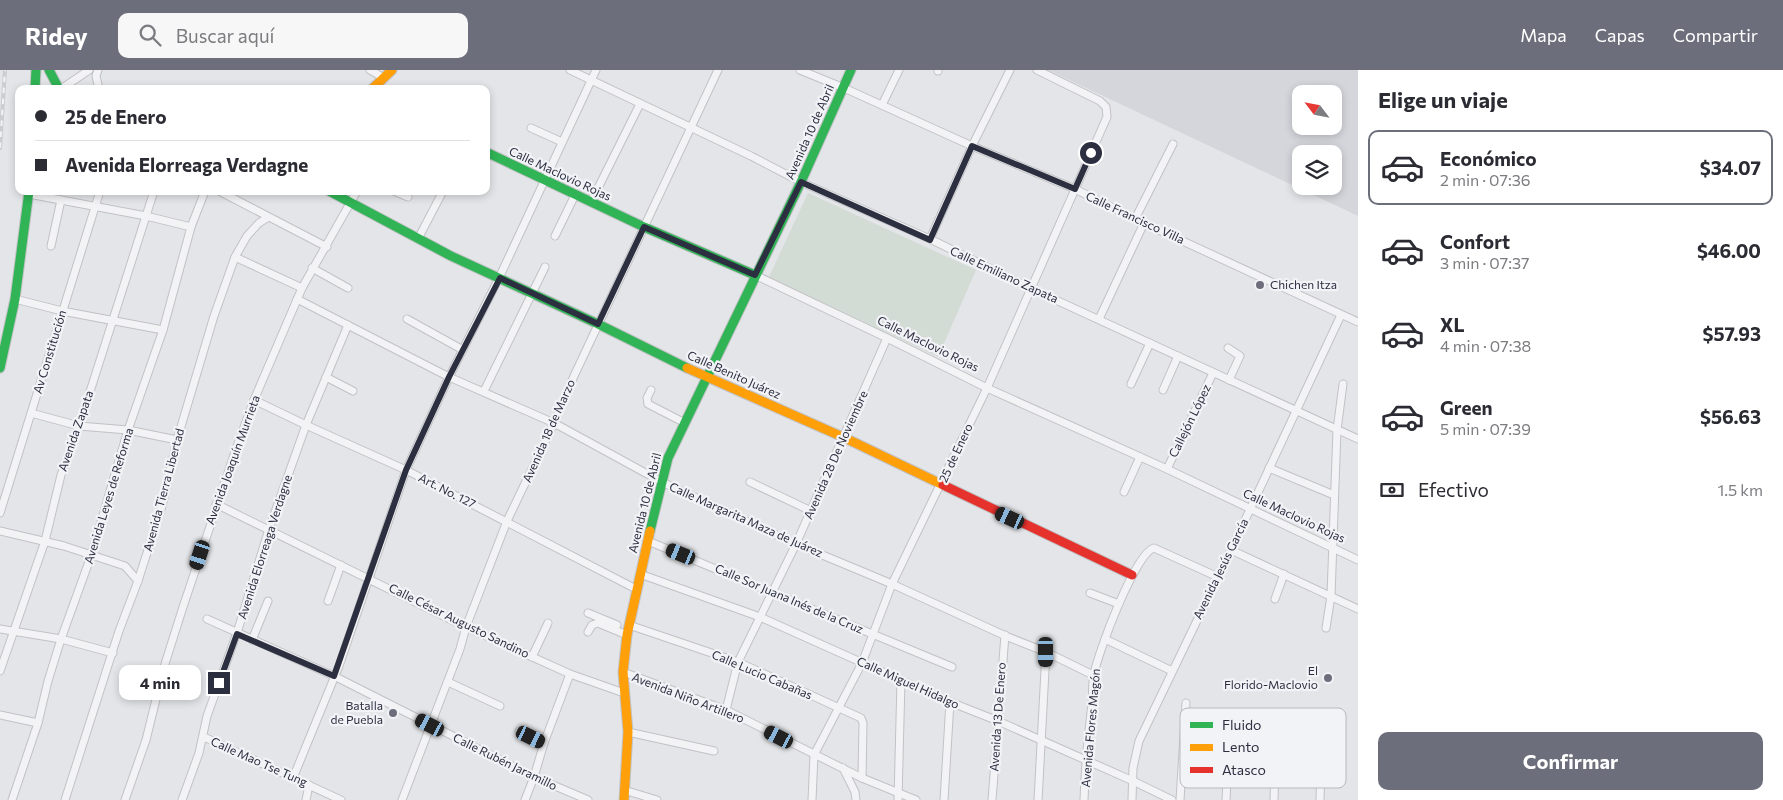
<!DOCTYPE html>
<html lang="es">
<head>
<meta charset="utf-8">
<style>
	:root { --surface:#fff; --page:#f7f7f7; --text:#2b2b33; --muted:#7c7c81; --line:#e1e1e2; --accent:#6c6f7b }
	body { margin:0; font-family:Commissioner,sans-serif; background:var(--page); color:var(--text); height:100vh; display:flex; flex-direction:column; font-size:19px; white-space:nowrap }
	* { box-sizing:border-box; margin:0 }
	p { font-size:16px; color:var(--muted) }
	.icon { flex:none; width:28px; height:28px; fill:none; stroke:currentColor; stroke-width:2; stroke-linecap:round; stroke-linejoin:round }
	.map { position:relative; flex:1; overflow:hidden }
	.side { display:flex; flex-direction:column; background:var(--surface); width:425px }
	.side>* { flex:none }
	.guide { position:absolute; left:15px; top:15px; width:475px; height:110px; border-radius:10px; box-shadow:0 2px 8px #0003; display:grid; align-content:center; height:110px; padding:0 20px; background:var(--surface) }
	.needle { width:32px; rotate:302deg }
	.tools { position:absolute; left:1292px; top:15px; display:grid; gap:10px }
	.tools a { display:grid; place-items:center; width:50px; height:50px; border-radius:10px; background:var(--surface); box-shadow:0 2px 8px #0003; font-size:25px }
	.end { position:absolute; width:22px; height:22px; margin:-11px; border:6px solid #2c2f40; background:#fff; box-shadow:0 0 0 2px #fff }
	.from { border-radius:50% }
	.bubble { position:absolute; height:35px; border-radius:10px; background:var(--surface); box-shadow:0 2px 8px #0003; font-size:16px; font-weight:700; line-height:35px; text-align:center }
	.car { position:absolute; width:15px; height:30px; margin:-15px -8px; border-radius:6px; box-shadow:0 0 4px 1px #0007; background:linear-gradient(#222 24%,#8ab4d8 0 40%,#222 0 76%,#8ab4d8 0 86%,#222 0) }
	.guide b { display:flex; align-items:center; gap:18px; height:48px; font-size:19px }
	.guide b+b { border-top:1px solid var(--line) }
	.guide i { width:12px; height:12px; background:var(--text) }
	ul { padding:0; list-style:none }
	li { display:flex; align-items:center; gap:15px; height:75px; margin:0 10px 8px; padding:0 10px; border:2px solid transparent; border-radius:10px }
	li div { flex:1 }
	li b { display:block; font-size:19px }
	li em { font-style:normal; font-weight:700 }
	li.active { border-color:var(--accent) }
	li>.icon { width:45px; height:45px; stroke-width:1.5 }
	h2 { padding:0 20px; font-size:22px; line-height:60px }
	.pay { display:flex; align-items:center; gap:12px; height:55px; padding:0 20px; font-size:19px }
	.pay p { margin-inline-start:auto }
	.primary-button { display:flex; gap:10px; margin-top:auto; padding:10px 20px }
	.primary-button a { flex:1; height:58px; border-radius:10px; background:var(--accent); color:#fff; font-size:20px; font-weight:700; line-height:58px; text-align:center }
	header { display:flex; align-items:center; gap:30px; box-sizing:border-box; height:70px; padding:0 25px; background:var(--accent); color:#fff }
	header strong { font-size:24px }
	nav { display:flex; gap:28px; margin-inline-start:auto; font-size:18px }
	.search { width:350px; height:45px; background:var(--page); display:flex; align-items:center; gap:12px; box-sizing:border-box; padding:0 18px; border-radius:10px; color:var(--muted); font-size:19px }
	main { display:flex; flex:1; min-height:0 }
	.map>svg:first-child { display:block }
</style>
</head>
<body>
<header>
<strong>Ridey</strong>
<div class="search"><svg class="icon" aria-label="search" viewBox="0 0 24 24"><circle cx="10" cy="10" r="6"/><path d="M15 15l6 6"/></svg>Buscar aquí</div>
<nav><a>Mapa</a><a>Capas</a><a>Compartir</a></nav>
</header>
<main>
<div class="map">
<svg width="1358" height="730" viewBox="0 0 1358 730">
	<rect width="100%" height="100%" fill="#e4e5e8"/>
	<path fill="#d5d6dc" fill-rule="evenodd" d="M1048 0H1358V146ZM1301 24H1334V56H1301ZM1301 84H1334V116H1301Z"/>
	<path fill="#d3dbd5" d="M808 123 976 200 938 287 769 207Z"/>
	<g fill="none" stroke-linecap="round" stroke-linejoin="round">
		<g stroke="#c1c2c5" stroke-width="9">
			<g id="street">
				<path d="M98 0 96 6 99 19"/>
				<path d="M370 0 384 8"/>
				<path d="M570 0 751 86 801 112 930 169 1032 219 1358 369"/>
				<path d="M800 0 844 18 972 76 1075 119 1135 149 1358 252"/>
				<path d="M938 1V0"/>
				<path d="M61 19 89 0"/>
				<path d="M882 35 899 0"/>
				<path d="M531 58 562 72"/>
				<path d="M219 121 327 177"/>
				<path d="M394 121 408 127"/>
				<path d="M29 124 146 146 191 157"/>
				<path d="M591 132 640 34"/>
				<path d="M1135 149 1173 74"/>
				<path d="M555 166 575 125"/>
				<path d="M419 167 443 121"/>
				<path d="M930 169 972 76 1010 0"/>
				<path d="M51 176 61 130"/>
				<path d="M235 187 302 218"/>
				<path d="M312 198 348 218"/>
				<path d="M755 205 887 268 987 318 1167 399 1358 490"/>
				<path d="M15 229 62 241 163 260"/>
				<path d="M297 229 449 307 554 353 662 412 796 474 892 514 1008 567 1046 582 1093 605"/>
				<path d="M407 249 463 280"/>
				<path d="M1099 249 1144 153"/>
				<path d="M1228 278 1240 286 1229 310"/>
				<path d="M326 307 353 321"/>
				<path d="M1131 314 1150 273"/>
				<path d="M651 320 647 328 648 334 685 353"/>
				<path d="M1163 320 1178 286"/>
				<path d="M484 321 545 197"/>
				<path d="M254 330 306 355 406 400 636 519"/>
				<path d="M31 343 79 356 128 360 177 370"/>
				<path d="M1269 398 1334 425"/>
				<path d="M1167 399 1213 303"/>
				<path d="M750 412 811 441"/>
				<path d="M1124 422 1140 387"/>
				<path d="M216 434 466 557 570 604 624 623"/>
				<path d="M0 443 100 121"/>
				<path d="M0 461 64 476 125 496 138 511"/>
				<path d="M648 471 952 597"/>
				<path d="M1231 480 1358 539"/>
				<path d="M640 504 760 547 950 632 998 651 1133 711 1172 730"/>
				<path d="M1090 523 1119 534"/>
				<path d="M1275 529 1284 504"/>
				<path d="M328 531 341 495"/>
				<path d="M588 543 617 555"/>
				<path d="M207 549 334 606 534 707 588 730"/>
				<path d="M629 555 738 592 861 648 863 653 862 708"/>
				<path d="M1326 558 1331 526 1337 360 1343 314"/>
				<path d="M0 559 61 569 113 583"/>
				<path d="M588 562 592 555 598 553 627 565"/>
				<path d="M1105 569 1172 601"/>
				<path d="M252 570 268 531"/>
				<path d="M532 587 548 553"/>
				<path d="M0 601 45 471 61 405 79 356 154 121"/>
				<path d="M623 602 726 640 862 708 916 730"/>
				<path d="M448 612 500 636"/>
				<path d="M726 640 738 592 796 474 887 268"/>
				<path d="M0 645 38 653"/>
				<path d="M519 661 544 673"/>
				<path d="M628 662 714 681"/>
				<path d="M204 667 341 730"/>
				<path d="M843 698 855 722 856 730"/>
				<path d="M293 708 339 596 406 400 449 307 499 208 596 0"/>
				<path d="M624 720 657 730"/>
				<path d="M12 730 38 653 48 611 61 569 91 486 128 360 163 260 191 157 205 121"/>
				<path d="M65 730 119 561 138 511 162 436 177 370 214 246 235 187 247 166 259 153 267 148"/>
				<path d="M125 730 146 670 164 597 183 537 235 382 254 330 302 218 357 121"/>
				<path d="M182 730 199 683 207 646 237 563 269 459 306 355 348 255"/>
				<path d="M306 730 309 715"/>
				<path d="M402 730 460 579 466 557 507 451 554 353 574 306 718 0"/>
				<path d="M525 730 534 707 544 673 570 604"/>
				<path d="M812 730 814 685 862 593 892 514 987 318 1107 47 1106 37 1100 31 1037 0"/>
				<path d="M898 730 901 610"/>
				<path d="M944 730 950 632"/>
				<path d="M992 730 1005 565"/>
				<path d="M1038 730 1046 582"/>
				<path d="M1084 730C1085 698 1088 666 1092 634 1093 624 1092 614 1094 604 1098 583 1135 483 1154 478L1218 507"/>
				<path d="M1132 730 1133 698 1139 671 1231 480 1341 245"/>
				<path d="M1180 730 1186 633"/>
				<path d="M1226 730 1230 651"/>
				<path d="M1274 730 1276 670"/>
				<path d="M1320 730 1321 695"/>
			</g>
		</g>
		<g stroke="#c1c2c5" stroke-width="11">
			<g id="fast">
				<path d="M49 0 59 19"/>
				<path d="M35 19 36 0"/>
				<path d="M486 82 644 157 755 205"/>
				<path d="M329 121 451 186 598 254 687 298"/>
				<path d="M0 298 15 229 29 121"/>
				<path d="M650 461 668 388 801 112 851 0"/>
			</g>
		</g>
		<g stroke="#c1c2c5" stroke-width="11">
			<g id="slow">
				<path d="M372 19 392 0"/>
				<path d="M687 298 845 368 943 415"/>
				<path d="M624 730 628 662 623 602 627 565 650 461"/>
			</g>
		</g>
		<g stroke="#c1c2c5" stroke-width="11">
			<path id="jam" d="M943 415 1132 505"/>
		</g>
		<use href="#street" stroke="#f3f3f5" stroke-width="7"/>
		<use href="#fast" stroke="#30b455" stroke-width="9"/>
		<use href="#slow" stroke="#ff9f0a" stroke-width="9"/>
		<use href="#jam" stroke="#e5322d" stroke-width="9"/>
		<g stroke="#cccdd0" stroke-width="4">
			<path id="rail" d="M0 78 5 0"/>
		</g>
		<use href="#rail" stroke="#f2f3f7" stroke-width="2" stroke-dasharray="5.5" stroke-linecap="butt"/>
	</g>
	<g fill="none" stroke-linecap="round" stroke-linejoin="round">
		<path stroke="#2c2f40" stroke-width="6" d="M219 613 237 564 334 606 406 400 449 307 500 208 598 254 644 157 755 205 801 112 930 170 972 76 1075 119 1091 83"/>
	</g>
	<g fill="#6c6f7b" stroke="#f2f3f7" stroke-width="2">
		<circle cx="1260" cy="215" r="5"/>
		<circle cx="1328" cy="608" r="5"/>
		<circle cx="393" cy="643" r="5"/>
	</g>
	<g text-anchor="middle" stroke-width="4.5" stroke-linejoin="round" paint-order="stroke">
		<g font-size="12" fill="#2c2f40" stroke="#f2f3f7">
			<text transform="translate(810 62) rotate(-66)" y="4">Avenida 10 de Abril</text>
			<text transform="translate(560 104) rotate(25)" y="4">Calle Maclovio Rojas</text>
			<text transform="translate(1135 148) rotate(25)" y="4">Calle Francisco Villa</text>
			<text transform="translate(1004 205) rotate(25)" y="4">Calle Emiliano Zapata</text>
			<text transform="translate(928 274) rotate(26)" y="4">Calle Maclovio Rojas</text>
			<text transform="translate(50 282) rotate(-73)" y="4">Av Constitución</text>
			<text transform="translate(734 305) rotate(24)" y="4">Calle Benito Juárez</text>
			<text transform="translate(1190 351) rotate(-64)" y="4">Callejón López</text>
			<text transform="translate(76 361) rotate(-71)" y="4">Avenida Zapata</text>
			<text transform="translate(549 361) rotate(-66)" y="4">Avenida 18 de Marzo</text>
			<text transform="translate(956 383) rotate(-65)" y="4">25 de Enero</text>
			<text transform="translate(836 385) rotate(-66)" y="4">Avenida 28 De Noviembre</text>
			<text transform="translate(233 390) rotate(-70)" y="4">Avenida Joaquín Murrieta</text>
			<text transform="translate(164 420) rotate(-75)" y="4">Avenida Tierra Libertad</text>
			<text transform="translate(447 421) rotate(27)" y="4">Art. No. 127</text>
			<text transform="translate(109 426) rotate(-73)" y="4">Avenida Leyes de Reforma</text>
			<text transform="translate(645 433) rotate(-76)" y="4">Avenida 10 de Abril</text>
			<text transform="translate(1294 446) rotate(25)" y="4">Calle Maclovio Rojas</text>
			<text transform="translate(746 450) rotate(24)" y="4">Calle Margarita Maza de Juárez</text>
			<text transform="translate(265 477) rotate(-72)" y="4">Avenida Elorreaga Verdagne</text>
			<text transform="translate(1221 499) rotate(-64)" y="4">Avenida Jesús García</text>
			<text transform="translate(789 529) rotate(23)" y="4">Calle Sor Juana Inés de la Cruz</text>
			<text transform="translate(459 551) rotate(26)" y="4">Calle César Augusto Sandino</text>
			<text transform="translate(762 605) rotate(23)" y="4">Calle Lucio Cabañas</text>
			<text transform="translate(908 613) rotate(24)" y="4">Calle Miguel Hidalgo</text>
			<text transform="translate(688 628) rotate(21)" y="4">Avenida Niño Artillero</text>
			<text transform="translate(998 647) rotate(-86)" y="4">Avenida 13 De Enero</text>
			<text transform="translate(1091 658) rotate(-85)" y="4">Avenida Flores Magón</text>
			<text transform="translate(259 692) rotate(24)" y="4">Calle Mao Tse Tung</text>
			<text transform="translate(505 692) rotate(26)" y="4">Calle Rubén Jaramillo</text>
		</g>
		<g font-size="12" fill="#2c2f40" stroke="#f2f3f7" text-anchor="end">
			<text x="1270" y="219" text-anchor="start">Chichen Itza</text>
			<text x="1318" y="605">El<tspan x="1318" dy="14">Florido-Maclovio</tspan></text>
			<text x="383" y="640">Batalla<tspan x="383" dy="14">de Puebla</tspan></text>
		</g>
	</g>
	<rect x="1180" y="638" width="166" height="80" rx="8" fill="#f2f3f7" stroke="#b7b8c0" stroke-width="1"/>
	<rect x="1190" y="652" width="23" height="6" fill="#30b455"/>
	<rect x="1190" y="674" width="23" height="7" fill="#ff9f0a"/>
	<rect x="1190" y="697" width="23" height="6" fill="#e5322d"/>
	<g font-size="14" fill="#2c2f40">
		<text x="1222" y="660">Fluido</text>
		<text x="1222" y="682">Lento</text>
		<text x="1222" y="705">Atasco</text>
	</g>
</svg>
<div class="tools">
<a><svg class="needle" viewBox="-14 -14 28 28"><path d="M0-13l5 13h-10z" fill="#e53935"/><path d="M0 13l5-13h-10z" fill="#7c7c81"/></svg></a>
<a><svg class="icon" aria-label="layers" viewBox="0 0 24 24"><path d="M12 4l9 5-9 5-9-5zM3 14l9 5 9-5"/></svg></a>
</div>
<i class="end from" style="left:1091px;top:83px"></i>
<i class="end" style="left:219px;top:613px"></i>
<div class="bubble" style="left:119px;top:595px;width:82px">4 min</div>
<i class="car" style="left:1010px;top:448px;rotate:295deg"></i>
<i class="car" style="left:681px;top:484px;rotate:292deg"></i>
<i class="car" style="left:200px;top:485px;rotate:198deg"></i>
<i class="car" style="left:1046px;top:582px;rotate:180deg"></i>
<i class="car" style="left:430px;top:655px;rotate:297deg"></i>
<i class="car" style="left:531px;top:667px;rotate:116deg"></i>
<i class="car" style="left:779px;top:667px;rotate:297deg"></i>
<div class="guide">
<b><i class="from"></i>25 de Enero</b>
<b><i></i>Avenida Elorreaga Verdagne</b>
</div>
</div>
<section class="side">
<h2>Elige un viaje</h2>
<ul>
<li class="active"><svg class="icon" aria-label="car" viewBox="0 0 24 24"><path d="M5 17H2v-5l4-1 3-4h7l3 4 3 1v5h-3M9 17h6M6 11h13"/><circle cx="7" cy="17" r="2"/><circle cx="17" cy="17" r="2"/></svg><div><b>Económico</b><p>2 min · 07:36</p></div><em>$34.07</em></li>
<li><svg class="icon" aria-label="car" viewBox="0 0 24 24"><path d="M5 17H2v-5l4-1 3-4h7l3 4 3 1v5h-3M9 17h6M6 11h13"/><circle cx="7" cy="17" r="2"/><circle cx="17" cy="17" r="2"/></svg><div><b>Confort</b><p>3 min · 07:37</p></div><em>$46.00</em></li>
<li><svg class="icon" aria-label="car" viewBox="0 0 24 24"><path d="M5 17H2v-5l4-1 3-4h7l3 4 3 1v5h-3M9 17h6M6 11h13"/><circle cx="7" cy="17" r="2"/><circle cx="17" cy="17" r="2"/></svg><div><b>XL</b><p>4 min · 07:38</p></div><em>$57.93</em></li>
<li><svg class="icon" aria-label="car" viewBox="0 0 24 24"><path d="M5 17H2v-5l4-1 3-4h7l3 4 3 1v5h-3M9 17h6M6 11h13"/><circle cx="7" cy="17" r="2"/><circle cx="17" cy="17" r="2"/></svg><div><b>Green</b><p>5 min · 07:39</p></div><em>$56.63</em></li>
</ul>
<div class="pay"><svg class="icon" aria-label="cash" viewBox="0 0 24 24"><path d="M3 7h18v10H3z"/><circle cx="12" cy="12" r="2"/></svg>Efectivo<p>1.5 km</p></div>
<div class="primary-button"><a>Confirmar</a></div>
</section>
</main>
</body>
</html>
